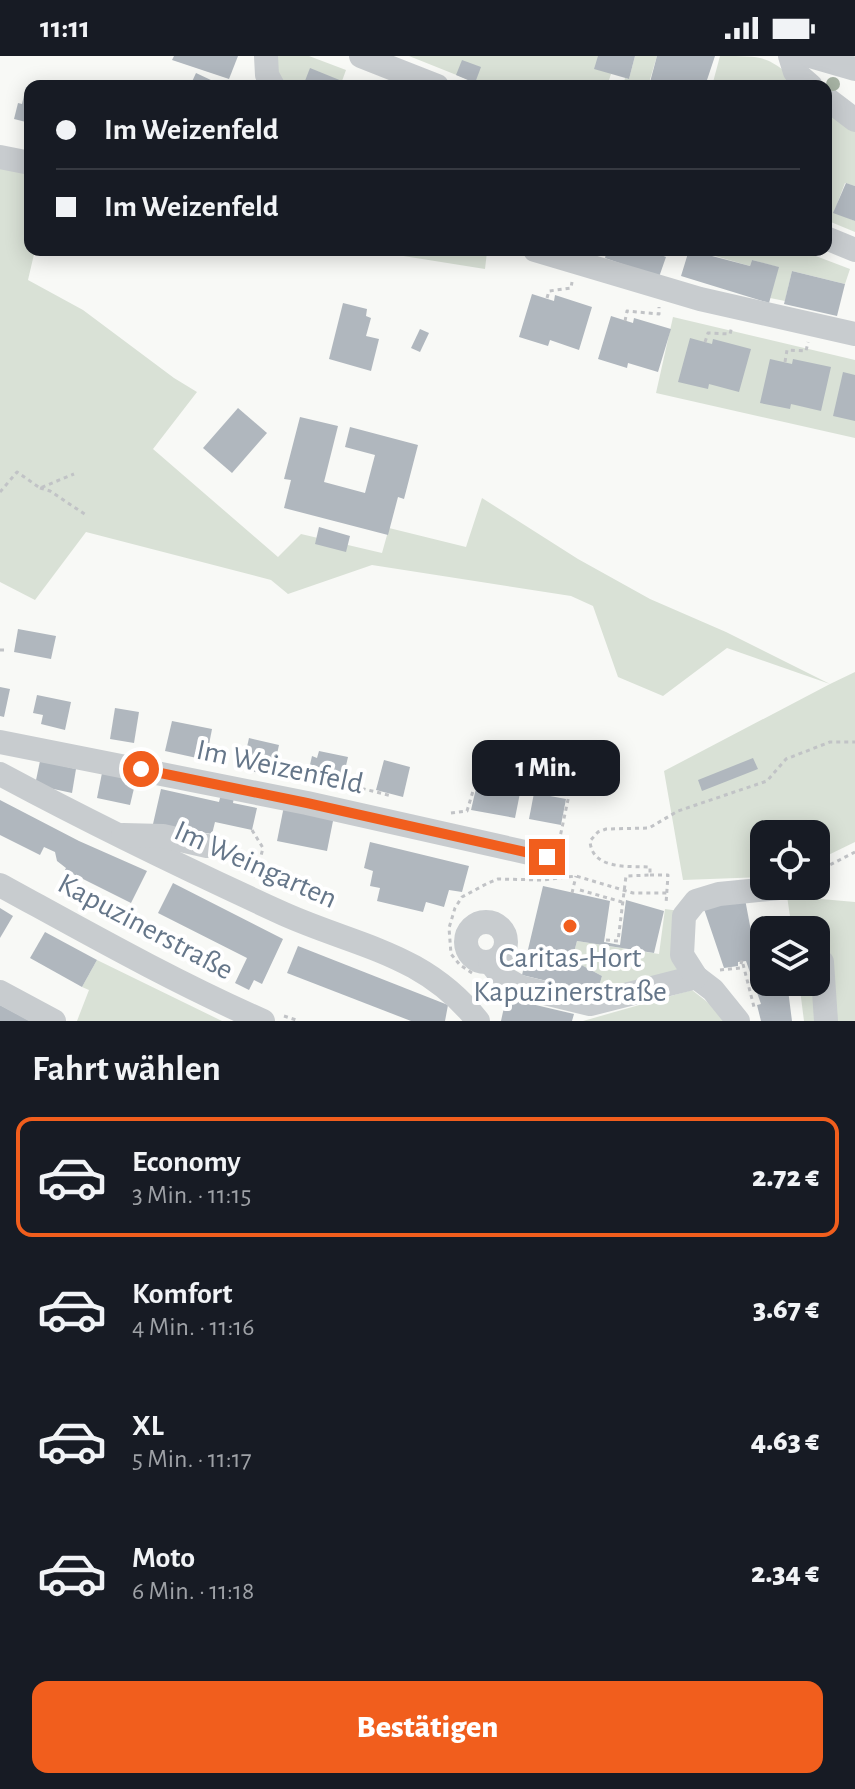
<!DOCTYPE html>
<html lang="de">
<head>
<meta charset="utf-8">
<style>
	:root { --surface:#171b24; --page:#242831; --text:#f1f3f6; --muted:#9ea1a6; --line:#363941; --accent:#f15e1d }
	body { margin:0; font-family:"Alegreya Sans",sans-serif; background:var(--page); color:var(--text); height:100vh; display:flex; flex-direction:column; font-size:30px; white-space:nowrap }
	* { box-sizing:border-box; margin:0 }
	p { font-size:26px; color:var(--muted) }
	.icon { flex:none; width:44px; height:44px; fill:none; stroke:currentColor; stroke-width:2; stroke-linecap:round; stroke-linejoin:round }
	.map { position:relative; height:965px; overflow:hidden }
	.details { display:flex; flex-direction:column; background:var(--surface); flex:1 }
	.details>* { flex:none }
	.banner { position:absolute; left:24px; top:24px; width:808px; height:176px; border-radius:16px; box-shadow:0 4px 20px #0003; display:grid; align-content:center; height:176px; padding:0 32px; background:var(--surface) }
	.controls { position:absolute; left:750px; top:764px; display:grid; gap:16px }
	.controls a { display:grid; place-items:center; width:80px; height:80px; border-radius:16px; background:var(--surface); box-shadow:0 4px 20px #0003; font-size:40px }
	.end { position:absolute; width:36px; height:36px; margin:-18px; border:10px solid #f15e1d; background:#fff; box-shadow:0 0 0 4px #fff }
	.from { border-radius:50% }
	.bubble { position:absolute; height:56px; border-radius:16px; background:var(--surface); box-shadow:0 4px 20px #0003; font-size:26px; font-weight:800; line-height:56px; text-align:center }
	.banner b { display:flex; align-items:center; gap:28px; height:76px; font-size:30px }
	.banner b+b { border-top:2px solid var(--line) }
	.banner i { width:20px; height:20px; background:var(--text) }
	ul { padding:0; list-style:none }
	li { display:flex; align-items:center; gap:24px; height:120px; margin:0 16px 12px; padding:0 16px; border:4px solid transparent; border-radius:16px }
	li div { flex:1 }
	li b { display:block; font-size:30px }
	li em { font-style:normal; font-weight:800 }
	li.on { border-color:var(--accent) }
	li>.icon { width:72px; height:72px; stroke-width:1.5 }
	h2 { padding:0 32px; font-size:36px; line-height:96px }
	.button { display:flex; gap:16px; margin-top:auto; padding:16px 32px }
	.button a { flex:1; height:92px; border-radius:16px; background:var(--accent); color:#fff; font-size:32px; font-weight:800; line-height:92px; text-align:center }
	.status { display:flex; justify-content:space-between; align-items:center; height:56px; padding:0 40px; background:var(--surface); direction:ltr }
	.status svg { height:22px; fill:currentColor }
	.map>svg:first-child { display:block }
</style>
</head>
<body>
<div class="status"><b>11:11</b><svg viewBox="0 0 49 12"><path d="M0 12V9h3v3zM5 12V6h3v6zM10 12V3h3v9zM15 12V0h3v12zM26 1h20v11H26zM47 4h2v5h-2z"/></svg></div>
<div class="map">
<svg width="855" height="965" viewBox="0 0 855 965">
	<rect width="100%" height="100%" fill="#f8f9f6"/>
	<g fill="#d9e1d6">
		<path d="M278 0H309L346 14 342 25 352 29 283 30 277 19Z"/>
		<path d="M409 0H598L611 18 607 30H484Z"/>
		<path d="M635 0H657L648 30H623L625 22 629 23Z"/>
		<path d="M720 0C769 0 766 0 803 30H712Z"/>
		<path d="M826 50 855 74V130L845 127 834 156 855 165V176L826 164Z"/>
		<path d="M0 108 30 114V194H35L28 224 83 254 174 322 197 336 153 393 278 501 301 478 382 497 389 472 466 491 482 442 578 503 650 543 726 576 830 628 855 616V786L816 805V778H764V821L683 824 664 715 830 628 727 592 663 640 618 621 593 550 571 540 372 509 288 538 271 524 86 476 35 544 0 526Z"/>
		<path d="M346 194H487V196L485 213 372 195Z"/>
		<path d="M694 194H800L850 213 845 228 792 215 785 245 770 242 778 211 752 204 750 210Z"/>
		<path d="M673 261 855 304V382L656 337Z"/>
		<path d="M787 840 855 846V965H804L799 926H816V874H792Z"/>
		<path d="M665 853 687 856 692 917 597 937 602 920 572 904 577 885 659 898Z"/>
		<path d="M97 904 222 965H77L89 934 82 931Z"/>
		<path d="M692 934 720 956 723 965H583Z"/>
	</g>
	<g fill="#b0b7be">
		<path d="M174 0H238L229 23 172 4Z"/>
		<path d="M598 0H635L629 23 594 13Z"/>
		<path d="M657 0H715L705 30H649Z"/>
		<path d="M462 4 481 11 475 27 456 19Z"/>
		<path d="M310 12 342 25 354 30H303Z"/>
		<path d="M196 17 213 25 210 30H190Z"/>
		<path d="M26 31 30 32V67L14 63 18 47 22 48Z"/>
		<path d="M846 127 855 130V165L833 157Z"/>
		<path d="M607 194H648L666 201 659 221 605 202Z"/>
		<path d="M689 194 750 210 752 204 779 211 769 247 681 220Z"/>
		<path d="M792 215 845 228 837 260 784 248Z"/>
		<path d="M532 238 554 245 555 239 592 251 579 294 550 284 548 290 519 281Z"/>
		<path d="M343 247 367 253 366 260 371 262 366 280 379 283 371 315 329 303Z"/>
		<path d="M611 260 633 267 634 262 671 273 658 316 628 307 627 312 598 303Z"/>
		<path d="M420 273 429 277 420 296 411 292Z"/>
		<path d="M690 282 712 288 713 283 751 293 739 336 709 328 708 333 678 326Z"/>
		<path d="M770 303 792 308 793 303 831 311 821 355 791 348 790 353 760 347Z"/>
		<path d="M843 316 855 319V365L833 360Z"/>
		<path d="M238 352 267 377 232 417 203 392Z"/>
		<path d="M300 361 338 370 324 426 365 437 375 399 345 391 350 371 418 389 404 443 398 441 388 479 284 452 291 424 284 423Z"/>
		<path d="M319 471 350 480 346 496 315 488Z"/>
		<path d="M18 573 56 580 51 603 14 596Z"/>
		<path d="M0 631 10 633 4 661 0 660Z"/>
		<path d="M37 639 71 646 65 674 41 668 43 659 33 657Z"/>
		<path d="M115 652 139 656 134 687 110 683Z"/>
		<path d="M172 665 212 673 206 704 165 695Z"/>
		<path d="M249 682 279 689 272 720 242 713Z"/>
		<path d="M319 695 348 701 341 731 313 725 315 714 309 713 312 700 317 702Z"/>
		<path d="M753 702 758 713 702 735 698 724Z"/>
		<path d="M384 704 410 711 403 741 376 734Z"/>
		<path d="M40 705 76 713 72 737 35 729Z"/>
		<path d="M102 717 136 724 130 749 97 742Z"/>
		<path d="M477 728 493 732 494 729 520 737 515 762 471 754Z"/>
		<path d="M161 733 219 746 221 738 234 741 233 747 257 752 252 774 215 766 212 778 153 768Z"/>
		<path d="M534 737 566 743 561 769 529 763Z"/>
		<path d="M0 744 79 785 147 815 131 847 65 814 66 812 57 805 55 796 44 791 40 799 0 779Z"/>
		<path d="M284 750 334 760 327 795 277 785Z"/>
		<path d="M370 786 469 810 462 836 449 834 444 851 426 846 423 856 377 845 380 832 370 830 373 815 364 812Z"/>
		<path d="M173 827 283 883 262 928 254 924 249 934 235 927 247 902 158 857Z"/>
		<path d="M543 830 610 845 604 886 620 889 626 844 664 855 654 897 577 885 572 904 602 920 597 937 522 919Z"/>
		<path d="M745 843 751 875 763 873 762 866 779 864 780 874H764V926H787L792 965H761L757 949 761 948 746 905 738 906V910L724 912 703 850Z"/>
		<path d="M0 852 13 860 0 882Z"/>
		<path d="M45 876 97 904 82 931 30 902Z"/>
		<path d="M298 890 448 949 445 965H411L287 917Z"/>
		<path d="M506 942 574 958 572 965H501Z"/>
		<path d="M0 949 30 965H0Z"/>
	</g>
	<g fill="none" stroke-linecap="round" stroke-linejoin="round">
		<g stroke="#c1c3c6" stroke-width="3" stroke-dasharray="4 4" stroke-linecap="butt">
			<path d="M547 242 549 235 571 232 572 226"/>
			<path d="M625 265 627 255 659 258V251"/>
			<path d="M705 286 708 277 730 278 732 270"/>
			<path d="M785 306 787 294 806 295 808 286"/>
			<path d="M40 432 50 435 86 459"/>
			<path d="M0 436 17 416 40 432 74 418"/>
			<path d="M0 594H4"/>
			<path d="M358 738 360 732 392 740"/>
			<path d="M451 757 467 755 473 735"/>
			<path d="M252 774 263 792 255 823"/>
			<path d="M559 786 569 739"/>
			<path d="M816 816 855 796"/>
			<path d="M650 819H668L666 848"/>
			<path d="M580 834 622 846"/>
			<path d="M572 837 576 820"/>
			<path d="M606 884 618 885 626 820 650 819V811C628 810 592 814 590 785L598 776 606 773 649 772 678 755 767 725 786 703 830 686H855"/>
			<path d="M743 908 754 951"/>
			<path d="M720 914 740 912 742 904"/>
			<path d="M472 917 460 909 451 898 449 872 455 852 462 841 488 827 498 823 542 824 576 820 633 837H668"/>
			<path d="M284 960 299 965"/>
		</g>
		<g stroke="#c8cccf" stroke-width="24">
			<path d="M266 0 267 19 273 30"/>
			<path d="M361 0 437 30"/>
			<path d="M790 0 795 16 811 30"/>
			<path d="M810 0 855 13"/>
			<path d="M826 42 855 64"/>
			<path d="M0 101 30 107"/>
			<path d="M826 182 855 194"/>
			<path d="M535 194 700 243 855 278"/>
			<path d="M0 686 307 747 547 801"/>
			<path d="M0 718C93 768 188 814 284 858 358 891 424 897 478 965"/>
			<path d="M123 779 163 780 207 790"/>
			<path d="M0 829C86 876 172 925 263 965"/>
			<circle cx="486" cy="886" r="20"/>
			<path d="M490 906 501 920 520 931 590 948 696 921 713 934 738 965"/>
			<path d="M822 906 826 965"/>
			<path d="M696 921 682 899 684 860 696 845 719 838 789 831"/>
			<path d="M0 936 54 965"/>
		</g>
	</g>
	<circle fill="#a7b3a4" cx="833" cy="28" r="7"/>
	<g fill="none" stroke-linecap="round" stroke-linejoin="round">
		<path stroke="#f15e1d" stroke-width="10" d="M141 713 307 747 547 801"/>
	</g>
	<circle fill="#f15e1d" stroke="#fff" stroke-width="3" cx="570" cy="870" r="8"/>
	<g text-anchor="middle" stroke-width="8" stroke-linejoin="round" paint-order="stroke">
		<g font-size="30" fill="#657689" stroke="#fff">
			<text transform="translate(280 710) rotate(12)" y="10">Im Weizenfeld</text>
			<text transform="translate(256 808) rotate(24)" y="10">Im Weingarten</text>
			<text transform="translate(146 870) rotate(28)" y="10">Kapuzinerstraße</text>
		</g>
		<g font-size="30" fill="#657689" stroke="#fff">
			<text x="570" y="911">Caritas-Hort<tspan x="570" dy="34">Kapuzinerstraße</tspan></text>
		</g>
	</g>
</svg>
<div class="controls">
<a><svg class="icon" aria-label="locate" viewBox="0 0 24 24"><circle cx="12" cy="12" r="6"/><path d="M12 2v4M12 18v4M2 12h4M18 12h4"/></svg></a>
<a><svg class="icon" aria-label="layers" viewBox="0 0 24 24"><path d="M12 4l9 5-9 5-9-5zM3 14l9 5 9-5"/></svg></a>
</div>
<i class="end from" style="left:141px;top:713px"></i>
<i class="end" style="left:547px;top:801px"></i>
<div class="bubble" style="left:472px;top:684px;width:148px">1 Min.</div>
<div class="banner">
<b><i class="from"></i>Im Weizenfeld</b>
<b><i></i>Im Weizenfeld</b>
</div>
</div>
<section class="details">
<h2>Fahrt wählen</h2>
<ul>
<li class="on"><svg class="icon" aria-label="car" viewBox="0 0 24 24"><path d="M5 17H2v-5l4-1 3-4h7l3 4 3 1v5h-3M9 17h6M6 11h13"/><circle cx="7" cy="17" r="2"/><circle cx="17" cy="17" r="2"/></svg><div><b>Economy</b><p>3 Min. · 11:15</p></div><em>2.72 €</em></li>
<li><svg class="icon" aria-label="car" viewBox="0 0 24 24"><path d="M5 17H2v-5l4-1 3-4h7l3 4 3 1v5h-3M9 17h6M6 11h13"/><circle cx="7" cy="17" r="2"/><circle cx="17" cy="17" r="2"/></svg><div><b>Komfort</b><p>4 Min. · 11:16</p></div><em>3.67 €</em></li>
<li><svg class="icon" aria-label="car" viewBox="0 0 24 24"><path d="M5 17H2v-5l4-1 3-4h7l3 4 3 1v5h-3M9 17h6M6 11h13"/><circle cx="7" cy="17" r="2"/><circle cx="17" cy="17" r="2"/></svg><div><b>XL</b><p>5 Min. · 11:17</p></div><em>4.63 €</em></li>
<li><svg class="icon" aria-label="car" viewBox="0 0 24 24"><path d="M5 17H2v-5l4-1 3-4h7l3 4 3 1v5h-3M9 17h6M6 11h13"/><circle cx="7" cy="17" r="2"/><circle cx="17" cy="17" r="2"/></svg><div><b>Moto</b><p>6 Min. · 11:18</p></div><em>2.34 €</em></li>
</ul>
<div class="button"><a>Bestätigen</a></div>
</section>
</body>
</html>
